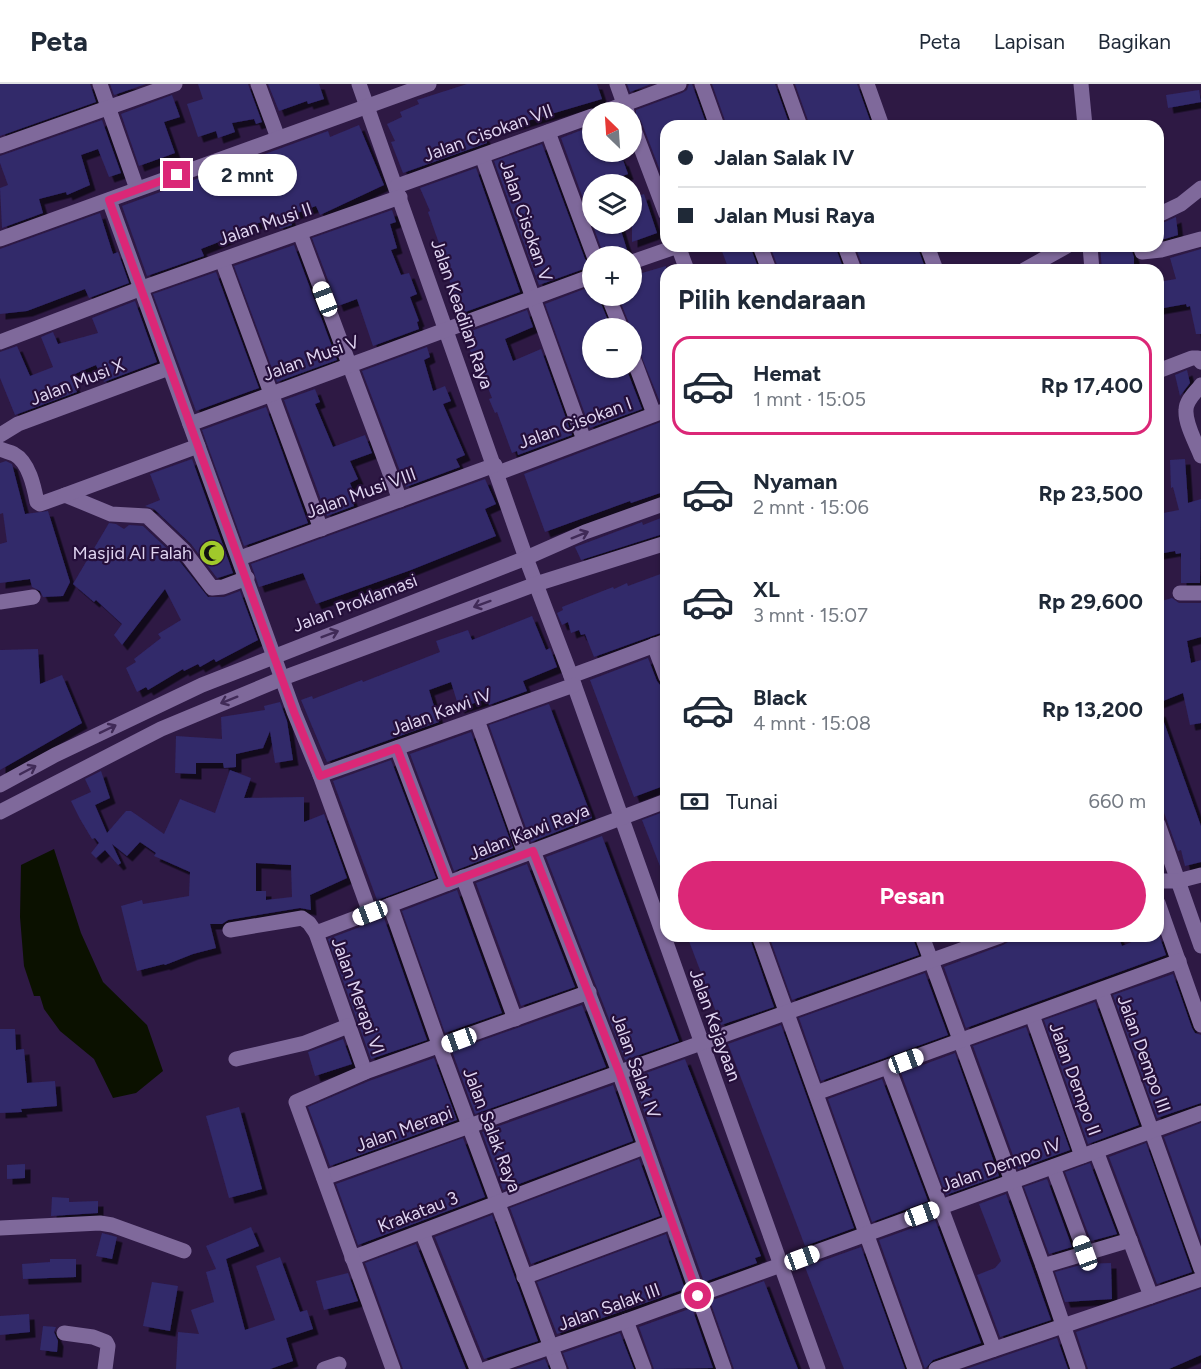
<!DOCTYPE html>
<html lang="id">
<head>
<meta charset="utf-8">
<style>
	:root { --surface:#fff; --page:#f2f2f3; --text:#1f2937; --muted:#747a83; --line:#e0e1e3; --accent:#db2777 }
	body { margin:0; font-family:Figtree,sans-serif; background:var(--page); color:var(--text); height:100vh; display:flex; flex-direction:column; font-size:22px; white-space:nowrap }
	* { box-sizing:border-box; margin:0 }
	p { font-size:20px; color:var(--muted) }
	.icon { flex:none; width:33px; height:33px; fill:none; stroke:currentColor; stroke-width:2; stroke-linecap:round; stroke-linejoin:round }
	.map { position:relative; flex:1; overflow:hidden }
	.panel { position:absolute; left:660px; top:180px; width:504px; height:678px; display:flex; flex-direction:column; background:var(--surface); border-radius:18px; box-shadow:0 2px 4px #0004 }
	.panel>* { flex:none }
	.top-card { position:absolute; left:660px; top:36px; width:504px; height:132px; border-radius:18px; box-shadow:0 2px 4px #0004; display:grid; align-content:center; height:132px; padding:0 18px; background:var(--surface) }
	.needle { width:39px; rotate:335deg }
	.fabs { position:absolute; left:582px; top:18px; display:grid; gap:12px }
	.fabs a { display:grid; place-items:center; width:60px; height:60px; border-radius:50%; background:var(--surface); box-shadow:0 2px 4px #0004; font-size:30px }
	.end { position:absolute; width:27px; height:27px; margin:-14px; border:8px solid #db2777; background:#fff; box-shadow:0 0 0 3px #fff }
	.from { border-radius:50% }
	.bubble { position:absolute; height:42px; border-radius:21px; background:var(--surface); box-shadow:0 2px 4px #0004; font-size:20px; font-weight:700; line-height:42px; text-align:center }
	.car { position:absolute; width:18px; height:36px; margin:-18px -9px; border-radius:8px; box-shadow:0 0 4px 2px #0007; background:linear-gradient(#fff 24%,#345 0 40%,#fff 0 76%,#345 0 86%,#fff 0) }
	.top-card b { display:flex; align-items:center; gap:21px; height:57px; font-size:22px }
	.top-card b+b { border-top:2px solid var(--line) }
	.top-card i { width:15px; height:15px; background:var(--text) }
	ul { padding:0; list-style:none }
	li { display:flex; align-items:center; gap:18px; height:99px; margin:0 12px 9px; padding:0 6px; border:3px solid transparent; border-radius:18px }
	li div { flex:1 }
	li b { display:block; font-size:22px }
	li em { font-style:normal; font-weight:700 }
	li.current { border-color:var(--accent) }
	li>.icon { width:54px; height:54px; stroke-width:1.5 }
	h2 { padding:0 18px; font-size:27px; line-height:72px }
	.pay { display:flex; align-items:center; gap:15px; height:66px; padding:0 18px; font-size:22px }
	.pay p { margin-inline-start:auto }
	.action { display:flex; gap:12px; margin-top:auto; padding:12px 18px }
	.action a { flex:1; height:69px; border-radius:36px; background:var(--accent); color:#fff; font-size:24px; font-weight:700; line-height:69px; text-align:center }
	header { display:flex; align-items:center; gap:36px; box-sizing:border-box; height:84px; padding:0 30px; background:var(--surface); border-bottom:2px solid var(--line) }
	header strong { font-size:28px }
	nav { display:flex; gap:33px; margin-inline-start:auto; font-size:21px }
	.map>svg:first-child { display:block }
</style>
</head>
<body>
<header>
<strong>Peta</strong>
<nav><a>Peta</a><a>Lapisan</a><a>Bagikan</a></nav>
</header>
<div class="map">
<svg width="1201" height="1285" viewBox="0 0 1201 1285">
	<defs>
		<filter id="shadow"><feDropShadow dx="5.5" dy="5.5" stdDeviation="0" flood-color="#0009"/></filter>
	</defs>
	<rect width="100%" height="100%" fill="#2e1944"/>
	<path fill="#0b1100" d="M54 765 81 849 103 898 147 941 163 987 136 1009 113 1014 94 975 60 947 44 925 40 912H34L24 882 20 833 21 781Z"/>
	<g fill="#31296b" fill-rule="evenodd" filter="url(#shadow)">
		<path d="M0 0H90L96 18 0 52Z"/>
		<path d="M110 0H146L114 11Z"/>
		<path d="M198 0H248L262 38 256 40 254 35 232 39 235 48 218 54 216 47 198 53 187 20 203 15Z"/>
		<path d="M268 0H319L324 15 308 20 307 17 279 27Z"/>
		<path d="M467 0H597L602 15 483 50 487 59 403 89 391 58 395 57 387 40 402 33 400 28 419 20 417 16Z"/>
		<path d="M627 0H651L630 8Z"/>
		<path d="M689 0H692L707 42H666V102L641 37 636 31V26L682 9 687 6Z"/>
		<path d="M712 0H775L790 42H727Z"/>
		<path d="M795 0H857L872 42H810Z"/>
		<path d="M1199 6 1201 18 1168 24 1166 11Z"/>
		<path d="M172 11 180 33 164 38 175 69 139 82 121 30Z"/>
		<path d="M102 36 121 89 109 93 98 65 81 71 90 101 67 111 66 108 39 115 43 129 2 144 0 104 8 101 0 79V72Z"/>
		<path d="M359 41 384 101 320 131 316 122 289 132 292 141 280 145 276 133 227 150 229 154 201 165 204 172 147 192 122 122 328 47 330 53Z"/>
		<path d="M587 44 592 59V68H617L622 77 623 76 628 90 599 100H592V140H619L628 169 624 172H604L561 54Z"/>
		<path d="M542 60 585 175 592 182 539 201 494 77Z"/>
		<path d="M476 84 520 208 457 231 452 216 455 215 448 191 445 192 439 172 443 171 428 128 430 127 420 104Z"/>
		<path d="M644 110 657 149 632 158V114Z"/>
		<path d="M392 126 396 138 390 140 397 164 391 166 401 191 409 189 417 210 410 213 419 237 417 238 419 245 373 262 357 215 338 222 312 154Z"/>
		<path d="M100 129 113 170 118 168 129 199 89 214 85 205 27 227 0 230V165Z"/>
		<path d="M1176 133 1178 151 1158 157V141Z"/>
		<path d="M294 161 337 276 277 298 234 182Z"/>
		<path d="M720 162H750L759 186H729Z"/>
		<path d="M770 162H835L844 186H779Z"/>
		<path d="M855 162H917L926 186H864Z"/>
		<path d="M1100 162H1130L1134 173V186H1102Z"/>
		<path d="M1201 165V250H1196L1190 222 1187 223 1186 220 1158 225V198L1176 195 1170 174Z"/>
		<path d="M666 182V316L660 318 638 264 640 263 635 244H631L618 212H632V188L641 185 642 189Z"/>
		<path d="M216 188 259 304 196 327 153 210Z"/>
		<path d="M592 202V212H598L611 244H592V284H626L642 325 590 344 545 220Z"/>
		<path d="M135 217 157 278 104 298 96 281 70 292 77 308 15 331 0 294V268L17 262 30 292 53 283 41 253 53 248 58 260 98 249 92 234Z"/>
		<path d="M527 226 533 243 505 255 513 277 541 265 572 351 518 371 517 367 512 369 497 328 495 329 489 315 492 314 482 289 479 290 474 272 473 273 463 250Z"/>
		<path d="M427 263 430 273 424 276 433 307 445 302 451 317 443 320 465 371 456 375 460 383 406 403 362 287Z"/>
		<path d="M1187 286 1190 299 1180 312 1175 291Z"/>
		<path d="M315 305 320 318 315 320 333 363 365 351 372 369 350 377 358 395 350 399 353 407 349 408 354 422 327 432 284 316Z"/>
		<path d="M266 323 308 439 244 462 202 346Z"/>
		<path d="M666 336V407L631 419 630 417 545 448 524 390Z"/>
		<path d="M192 375 233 489 221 493 217 494 191 460 154 425 145 422 160 416 150 390Z"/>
		<path d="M1185 375 1188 419 1201 415 1200 499H1181V469L1176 470 1175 467 1158 470V430L1179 426 1173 403 1171 404 1170 376Z"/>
		<path d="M6 377 12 380 25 430 48 427 70 498 63 512 43 513 40 507 32 503 30 495 0 499V460L7 458 3 429 0 430V379Z"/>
		<path d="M485 395 496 420 485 425 496 452 411 486 316 520 303 489 259 503 251 480Z"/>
		<path d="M666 432V449L581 476 575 463 642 438 643 441Z"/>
		<path d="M109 439 116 440 124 445 129 441 143 442 177 474 208 513H224L240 507 258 556 216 578 214 575 200 583 198 580 184 587 183 585 148 606 146 603 137 608 126 584 136 578 134 575 161 554 158 550 181 536 165 505 122 561 114 551 122 540 96 516 94 518 73 500Z"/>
		<path d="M666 488V547L594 573 585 550 581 551 579 546 571 549 568 538 562 541 557 529 563 526 562 523 613 503 614 505 627 499 628 502Z"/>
		<path d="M1172 514 1179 519H1201V553L1187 557 1191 579 1201 576V639L1190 641 1183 609 1158 619V518Z"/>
		<path d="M532 532 546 566 550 564 557 583 523 597 527 607 489 621 487 615 459 624 451 598 429 606 439 638 327 678 301 616 312 612 313 615 362 596 363 598 440 568 436 557 468 546 472 556Z"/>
		<path d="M38 565 40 600 62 591 82 639 0 686V566Z"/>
		<path d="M648 574 657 597 660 601 666 603V701L634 713 590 596Z"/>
		<path d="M280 618 287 637 293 676 275 679 270 647 263 664 236 670V683L224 684 223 679H196V690L175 689 176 652 222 655 221 633 265 626 264 622Z"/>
		<path d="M549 620 592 734 531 758 489 641Z"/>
		<path d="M1160 627 1201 742V778L1185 782 1181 766 1178 767 1158 712V628Z"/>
		<path d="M471 648 513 764 454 787 410 670Z"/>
		<path d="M391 676 436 794 377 816 333 697Z"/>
		<path d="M230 686 251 694 244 714 304 713V738L324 730 347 794 310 811 311 826 300 824 228 836 222 840H210L216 864 193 870 165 881 164 880 137 887 121 822 142 816 143 820 189 812 190 788 154 772 156 769 140 758 127 772 112 760 121 779 118 781 105 766 96 774 91 769 99 759 95 754 92 755 80 735 71 717 91 708 85 695 101 687 110 714 95 721 107 749 126 727H131L164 750 180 715 215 729ZM256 779 291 781 292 813 266 816V807H256Z"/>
		<path d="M666 727V795H665L642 736Z"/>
		<path d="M602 752 679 957 625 976 546 773Z"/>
		<path d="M527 780 575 903 521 922 476 799Z"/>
		<path d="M457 806 502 929 445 949 402 827Z"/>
		<path d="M384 834 427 956 371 975 328 855Z"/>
		<path d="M1158 848 1166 871 966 944 944 883 1003 861 1008 858 1010 852H1118L1122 862 1146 852H1158Z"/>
		<path d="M687 852H749L774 923 721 941Z"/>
		<path d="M769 852H912L919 871 792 916Z"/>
		<path d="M925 889 948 951 821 997 799 934Z"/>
		<path d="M1173 890 1192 944 1195 949 1201 951V1019L1157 1034 1113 911Z"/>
		<path d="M1095 918 1139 1041 1088 1060 1044 936Z"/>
		<path d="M582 921 606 983 475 1030 452 967Z"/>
		<path d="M781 941 854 1144 805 1162 728 960Z"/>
		<path d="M1026 943 1070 1066 1018 1085 973 962Z"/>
		<path d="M0 945H15L16 966 24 965 27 999 55 997 57 1022 21 1025 22 1028 0 1029Z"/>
		<path d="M343 955 352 980 315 992 308 968Z"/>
		<path d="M955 969 999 1092 946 1111 901 989Z"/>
		<path d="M434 974 457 1036 330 1082 308 1023 369 997Z"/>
		<path d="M685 975 761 1172 755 1174 757 1179 704 1198 632 994Z"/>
		<path d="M882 995 928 1117 872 1138 828 1015Z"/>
		<path d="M613 1001 633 1057 503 1106 482 1048Z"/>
		<path d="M239 1023 262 1105 229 1114 206 1032Z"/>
		<path d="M1201 1039V1156L1164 1053Z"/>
		<path d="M463 1054 485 1113 358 1161 336 1100Z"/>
		<path d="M1146 1059 1192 1188 1157 1200 1109 1073Z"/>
		<path d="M639 1075 660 1132 531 1180 510 1124Z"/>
		<path d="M1090 1079 1117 1150 1091 1157 1065 1088Z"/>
		<path d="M25 1080V1094L7 1095V1081Z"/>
		<path d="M1047 1095 1072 1163 1049 1170 1024 1103Z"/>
		<path d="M1006 1110 1051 1236 1000 1253 977 1191 995 1184 1001 1177 979 1120Z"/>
		<path d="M52 1113 69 1114V1118L98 1117V1129L51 1132Z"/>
		<path d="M492 1131 538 1257 484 1275 435 1153Z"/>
		<path d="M935 1136 981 1259 933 1276 925 1285 879 1156Z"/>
		<path d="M251 1143 259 1162 226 1175 245 1246 275 1236 256 1182 280 1173 300 1228 307 1226 313 1245 286 1254 293 1277 270 1285H176L178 1248 199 1250 191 1226 214 1218 206 1188 216 1185 206 1162Z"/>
		<path d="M102 1149 117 1153 112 1175 96 1172Z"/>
		<path d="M666 1150 685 1205 557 1250 537 1198Z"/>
		<path d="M416 1160 466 1285H403L365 1179Z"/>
		<path d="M861 1163 905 1285H844L805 1183Z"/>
		<path d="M50 1175H76V1193L23 1195 22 1180 50 1178Z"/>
		<path d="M1111 1179 1112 1215 1065 1218 1055 1188 1084 1180Z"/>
		<path d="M348 1189 358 1217 324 1226 316 1197Z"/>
		<path d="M764 1197 788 1260 798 1285H734L710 1217Z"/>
		<path d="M152 1198 178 1202 170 1247 143 1242Z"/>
		<path d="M1201 1205V1271L1169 1285H1088L1076 1248Z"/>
		<path d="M692 1224 713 1284 654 1285 639 1243Z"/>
		<path d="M29 1230 30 1248 0 1251V1232Z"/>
		<path d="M43 1242 56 1243 54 1248 58 1257 57 1268 40 1266Z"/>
		<path d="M620 1249 634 1285H569L563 1269Z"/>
		<path d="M1057 1254 1068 1285H966Z"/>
		<path d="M545 1275 549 1285H516Z"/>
	</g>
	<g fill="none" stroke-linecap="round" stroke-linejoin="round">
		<g stroke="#7f699b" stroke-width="15">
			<path d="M100 0 137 105"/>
			<path d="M258 0 278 54"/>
			<path d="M359 0 526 474 571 592 818 1285"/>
			<path d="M617 0 627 28"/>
			<path d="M702 0 717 42"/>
			<path d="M785 0 800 42"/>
			<path d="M867 0 882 42"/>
			<path d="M1081 0 1085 42"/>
			<path d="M603 28 679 0"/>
			<path d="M632 40 666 130"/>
			<path d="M548 48 594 172"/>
			<path d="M0 62 175 0"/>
			<path d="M482 72 584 356"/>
			<path d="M397 102 592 32"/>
			<path d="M109 116 294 628 320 691 370 829"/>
			<path d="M1158 131 1181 120 1201 104"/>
			<path d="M300 149 400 416"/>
			<path d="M0 155 429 0"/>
			<path d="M678 162 687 186"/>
			<path d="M760 162 769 186"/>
			<path d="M845 162 854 186"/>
			<path d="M927 162 936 186"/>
			<path d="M1090 162 1092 186"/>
			<path d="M1140 162 1142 168 1161 166 1201 155"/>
			<path d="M222 176 321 445"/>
			<path d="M632 178 678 162"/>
			<path d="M1024 186 1067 162"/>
			<path d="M608 212 621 244"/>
			<path d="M0 258 142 204 400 113"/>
			<path d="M632 271 654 330"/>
			<path d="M1158 287 1192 274H1198L1201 278"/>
			<path d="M1201 301C1196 308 1186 316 1186 326 1185 340 1196 359 1201 372"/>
			<path d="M190 340 592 192"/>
			<path d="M0 351 18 340 169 284"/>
			<path d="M0 365C4 367 10 368 14 370 29 378 34 403 37 418L40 420 65 411 111 430 147 432 184 467 212 504 223 503 247 494"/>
			<path d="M498 389 666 326"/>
			<path d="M65 411 198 362"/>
			<path d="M240 474 495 381"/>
			<path d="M1180 509H1201"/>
			<path d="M0 518 33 513"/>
			<path d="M654 561 666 593"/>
			<path d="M571 592 666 557"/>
			<path d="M477 636 525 770"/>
			<path d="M397 664 448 799"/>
			<path d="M320 691 574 601"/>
			<path d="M0 701 55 671 202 601 526 474 585 448 666 419"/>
			<path d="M0 728 161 645 283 594 536 500 666 459"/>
			<path d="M1158 740 1201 862"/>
			<path d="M533 767 619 988 724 1285"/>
			<path d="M463 793 515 935"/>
			<path d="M1158 797H1178L1201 791"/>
			<path d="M1158 819 1201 941"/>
			<path d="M390 821 440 963 559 1285"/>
			<path d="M230 846 302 834 309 839 316 849 365 988"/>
			<path d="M316 849 666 717"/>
			<path d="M759 852 915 1285"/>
			<path d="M922 852 1043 1182 1078 1285"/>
			<path d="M1101 906 1201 1185"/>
			<path d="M1032 931 1082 1072"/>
			<path d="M236 975 305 959 348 942"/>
			<path d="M888 983 994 1265"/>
			<path d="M816 1009 1179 877"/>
			<path d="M1096 1067 1151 1212"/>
			<path d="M1053 1083 1085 1169"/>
			<path d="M324 1094 1000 852"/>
			<path d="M0 1144 100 1139 112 1141 184 1167"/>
			<path d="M422 1148 477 1285"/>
			<path d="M352 1174 644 1063"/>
			<path d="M1043 1182 1130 1156"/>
			<path d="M524 1193 671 1138"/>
			<path d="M626 1237 644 1285"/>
			<path d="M64 1249 93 1253 106 1258 108 1262 105 1285"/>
			<path d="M324 1285 339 1280"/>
			<path d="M393 1285 296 1018 365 988 589 908"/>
			<path d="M486 1285 626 1237 1201 1029"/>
			<path d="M936 1285 1201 1195"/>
		</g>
	</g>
	<defs><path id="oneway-shaft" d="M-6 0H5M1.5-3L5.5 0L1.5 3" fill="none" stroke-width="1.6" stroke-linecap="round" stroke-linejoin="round" transform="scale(1.5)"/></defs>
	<g stroke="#402a57">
		<use href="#oneway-shaft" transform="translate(580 451) rotate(-22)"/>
		<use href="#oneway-shaft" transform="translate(482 520) rotate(160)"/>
		<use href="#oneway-shaft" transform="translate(330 550) rotate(-21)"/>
		<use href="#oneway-shaft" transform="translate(229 616) rotate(158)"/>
		<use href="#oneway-shaft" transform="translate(108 645) rotate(-26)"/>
		<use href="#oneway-shaft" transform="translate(28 686) rotate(-28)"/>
	</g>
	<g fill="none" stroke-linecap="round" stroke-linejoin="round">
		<path stroke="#db2777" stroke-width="8" d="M177 91 109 116 294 628 320 692 397 664 448 799 533 767 619 988 698 1212"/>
	</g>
	<defs>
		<g id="mosque-disc" transform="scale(1.35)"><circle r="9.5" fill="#a0c92b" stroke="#250f3a"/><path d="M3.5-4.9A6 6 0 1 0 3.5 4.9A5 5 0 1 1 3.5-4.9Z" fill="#111"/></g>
	</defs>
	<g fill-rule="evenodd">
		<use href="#mosque-disc" x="212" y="469"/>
	</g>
	<g text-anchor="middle" stroke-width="4.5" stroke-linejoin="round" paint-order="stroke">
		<g font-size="18" fill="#dfd4f0" stroke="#250f3a">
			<text transform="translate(488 49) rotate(-20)" y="6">Jalan Cisokan VII</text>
			<text transform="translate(526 137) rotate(71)" y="6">Jalan Cisokan V</text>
			<text transform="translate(265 140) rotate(-19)" y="6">Jalan Musi II</text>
			<text transform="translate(462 230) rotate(71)" y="6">Jalan Keadilan Raya</text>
			<text transform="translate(311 274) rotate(-20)" y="6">Jalan Musi V</text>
			<text transform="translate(77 298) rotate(-21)" y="6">Jalan Musi X</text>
			<text transform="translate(575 339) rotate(-20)" y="6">Jalan Cisokan I</text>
			<text transform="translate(361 409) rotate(-20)" y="6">Jalan Musi VIII</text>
			<text transform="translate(355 519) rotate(-21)" y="6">Jalan Proklamasi</text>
			<text transform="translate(441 628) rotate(-20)" y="6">Jalan Kawi IV</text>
			<text transform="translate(529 748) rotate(-21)" y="6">Jalan Kawi Raya</text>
			<text transform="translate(358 912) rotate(70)" y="6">Jalan Merapi VI</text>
			<text transform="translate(715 941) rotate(70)" y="6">Jalan Kejayaan</text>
			<text transform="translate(1144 970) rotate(70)" y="6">Jalan Dempo III</text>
			<text transform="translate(636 982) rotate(70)" y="6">Jalan Salak IV</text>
			<text transform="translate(1075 995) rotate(70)" y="6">Jalan Dempo II</text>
			<text transform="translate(404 1045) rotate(-20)" y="6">Jalan Merapi</text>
			<text transform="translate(492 1046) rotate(69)" y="6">Jalan Salak Raya</text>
			<text transform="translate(1001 1081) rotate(-20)" y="6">Jalan Dempo IV</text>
			<text transform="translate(418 1128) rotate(-21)" y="6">Krakatau 3</text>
			<text transform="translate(609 1223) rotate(-20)" y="6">Jalan Salak III</text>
		</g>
		<g font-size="18" fill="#dfd4f0" stroke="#250f3a" text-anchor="end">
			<text x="192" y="475">Masjid Al Falah</text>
		</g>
	</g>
</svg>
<div class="fabs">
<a><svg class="needle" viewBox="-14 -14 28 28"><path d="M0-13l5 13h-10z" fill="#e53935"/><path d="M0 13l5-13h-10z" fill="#747a83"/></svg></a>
<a><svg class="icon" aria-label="layers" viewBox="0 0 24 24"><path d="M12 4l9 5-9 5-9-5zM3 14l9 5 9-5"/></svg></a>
<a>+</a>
<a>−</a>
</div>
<i class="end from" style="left:698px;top:1212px"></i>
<i class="end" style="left:177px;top:91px"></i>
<div class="bubble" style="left:198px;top:70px;width:99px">2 mnt</div>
<i class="car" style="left:325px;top:215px;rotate:339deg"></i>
<i class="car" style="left:370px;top:829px;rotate:249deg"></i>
<i class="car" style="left:459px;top:956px;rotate:250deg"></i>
<i class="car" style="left:906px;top:977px;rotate:70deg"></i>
<i class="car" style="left:922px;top:1130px;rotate:70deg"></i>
<i class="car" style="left:1085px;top:1169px;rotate:340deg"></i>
<i class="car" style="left:802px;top:1174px;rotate:70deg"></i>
<div class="top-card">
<b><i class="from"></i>Jalan Salak IV</b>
<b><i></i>Jalan Musi Raya</b>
</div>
<section class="panel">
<h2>Pilih kendaraan</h2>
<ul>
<li class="current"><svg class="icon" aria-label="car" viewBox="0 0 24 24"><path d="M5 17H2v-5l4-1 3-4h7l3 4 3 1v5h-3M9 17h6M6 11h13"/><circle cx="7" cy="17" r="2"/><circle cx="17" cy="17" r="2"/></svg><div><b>Hemat</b><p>1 mnt · 15:05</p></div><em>Rp 17,400</em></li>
<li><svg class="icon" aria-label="car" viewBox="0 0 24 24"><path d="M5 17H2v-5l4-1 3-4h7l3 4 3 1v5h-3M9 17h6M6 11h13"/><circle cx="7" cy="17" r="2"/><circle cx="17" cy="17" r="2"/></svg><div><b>Nyaman</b><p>2 mnt · 15:06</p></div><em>Rp 23,500</em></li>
<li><svg class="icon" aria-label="car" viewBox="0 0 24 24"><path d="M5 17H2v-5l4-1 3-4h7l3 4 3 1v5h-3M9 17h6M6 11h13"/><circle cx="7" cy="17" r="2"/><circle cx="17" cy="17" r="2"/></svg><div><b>XL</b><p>3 mnt · 15:07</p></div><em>Rp 29,600</em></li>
<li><svg class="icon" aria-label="car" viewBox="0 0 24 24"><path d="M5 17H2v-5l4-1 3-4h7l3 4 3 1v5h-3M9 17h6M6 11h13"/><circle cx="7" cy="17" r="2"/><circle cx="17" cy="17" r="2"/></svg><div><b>Black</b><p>4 mnt · 15:08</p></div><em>Rp 13,200</em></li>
</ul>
<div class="pay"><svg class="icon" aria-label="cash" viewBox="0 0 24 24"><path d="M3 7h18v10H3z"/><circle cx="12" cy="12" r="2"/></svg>Tunai<p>660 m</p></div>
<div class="action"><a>Pesan</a></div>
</section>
</div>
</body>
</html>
